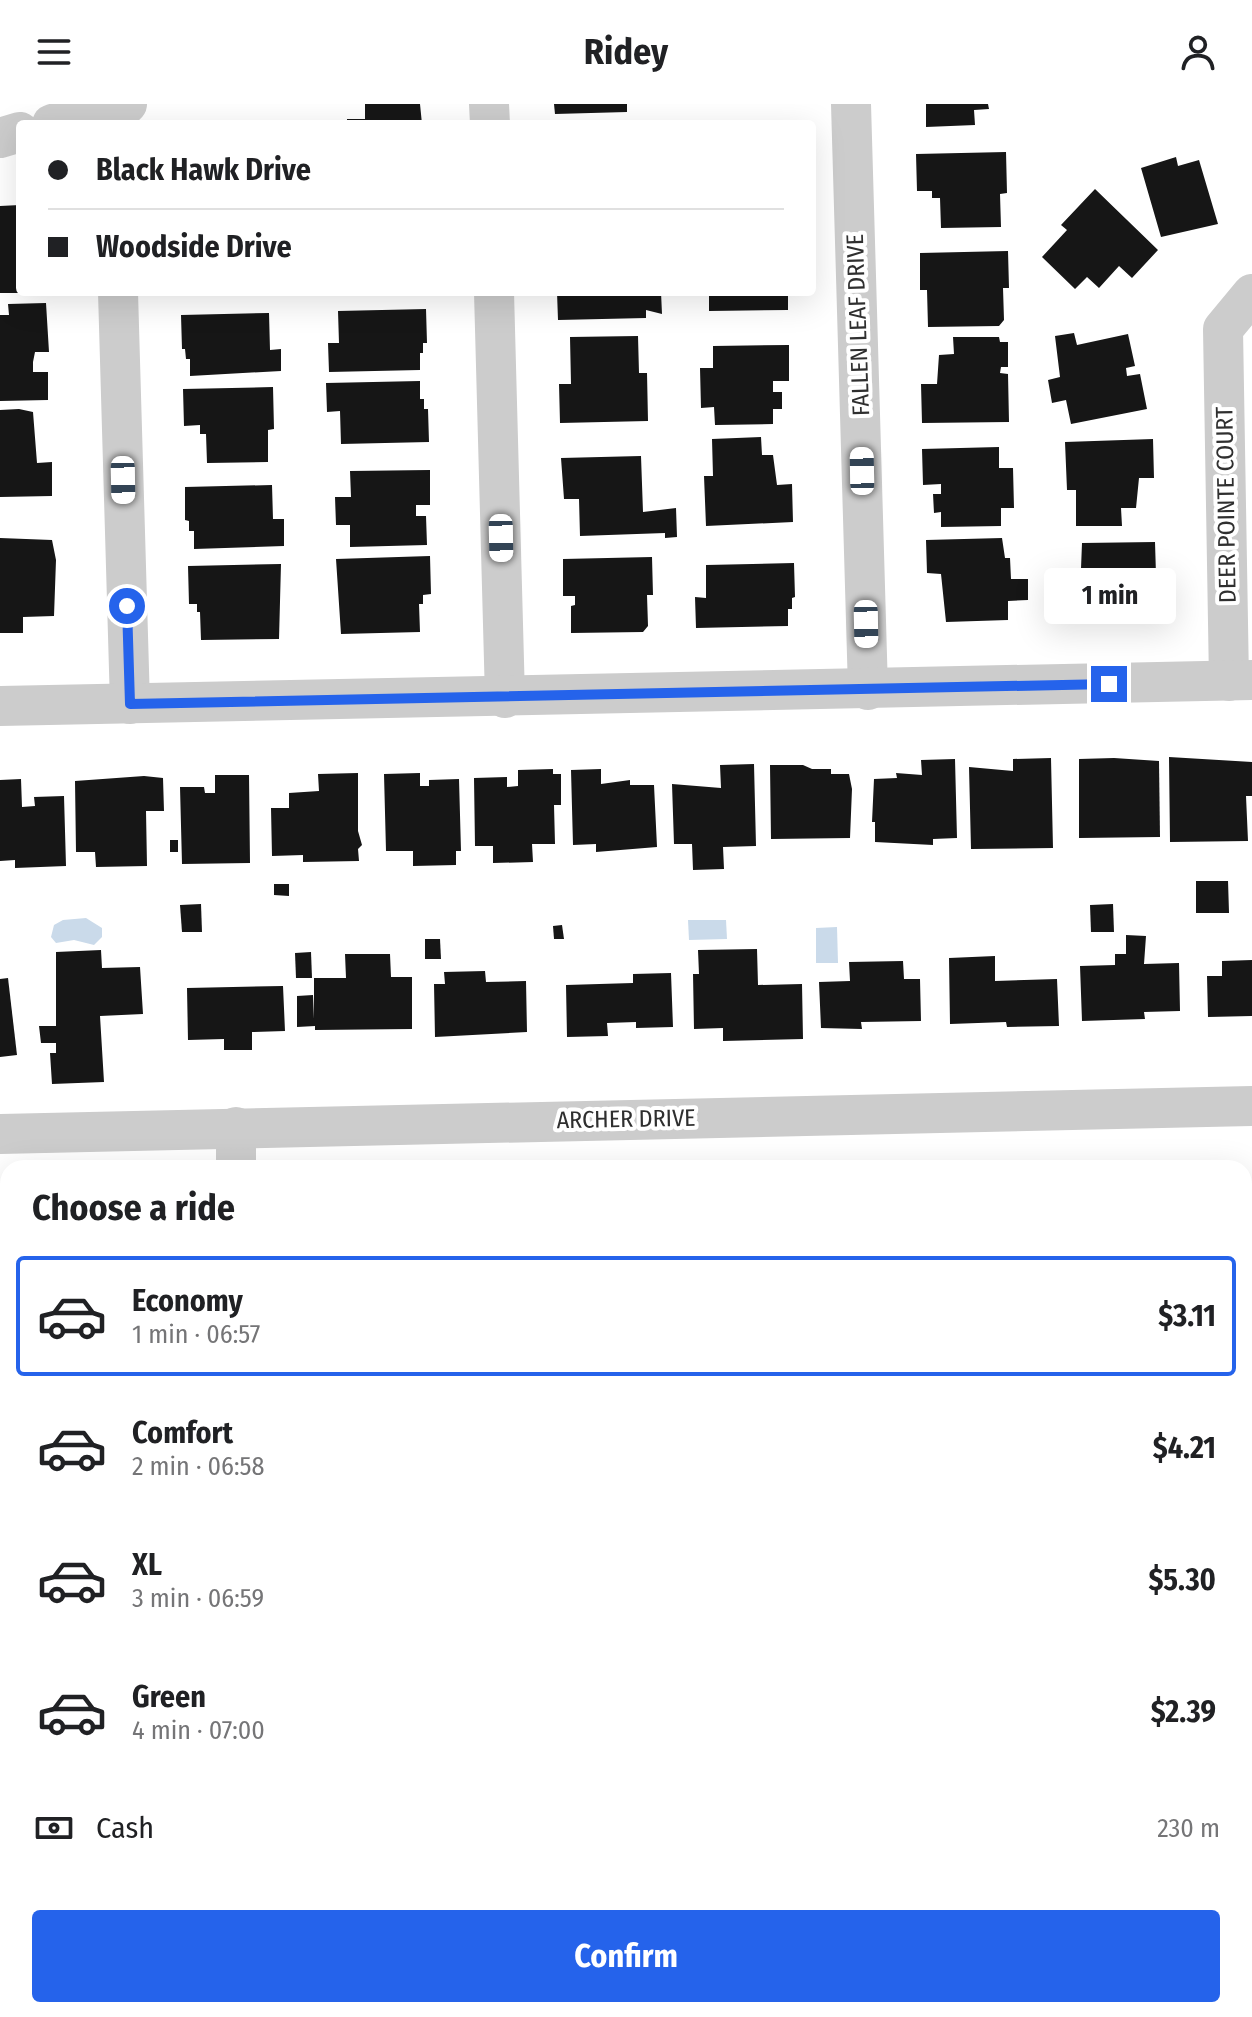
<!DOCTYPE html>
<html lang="en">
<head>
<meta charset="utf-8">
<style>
	:root { --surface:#fff; --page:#f6f6f6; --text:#202124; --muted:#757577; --line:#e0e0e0; --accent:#2563eb }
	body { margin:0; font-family:"Fira Sans Condensed",sans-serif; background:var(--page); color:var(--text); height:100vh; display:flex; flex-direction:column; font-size:30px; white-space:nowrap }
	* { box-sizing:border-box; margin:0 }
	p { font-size:26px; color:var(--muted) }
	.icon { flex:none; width:44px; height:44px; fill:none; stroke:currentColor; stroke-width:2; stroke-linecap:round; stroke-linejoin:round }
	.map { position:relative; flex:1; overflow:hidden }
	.details { position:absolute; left:0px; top:1056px; width:1252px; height:858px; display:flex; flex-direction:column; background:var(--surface); border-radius:24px 24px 0 0; box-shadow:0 8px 32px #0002 }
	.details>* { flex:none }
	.top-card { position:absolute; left:16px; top:16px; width:800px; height:176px; border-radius:8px; box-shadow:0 8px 32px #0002; display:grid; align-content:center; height:176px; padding:0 32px; background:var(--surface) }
	.end { position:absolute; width:36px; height:36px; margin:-18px; border:10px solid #2563eb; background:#fff; box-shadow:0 0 0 4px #fff }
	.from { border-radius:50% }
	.bubble { position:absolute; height:56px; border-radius:8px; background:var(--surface); box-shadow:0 8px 32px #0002; font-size:26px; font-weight:700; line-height:56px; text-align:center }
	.car { position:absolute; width:24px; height:48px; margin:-24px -12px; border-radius:10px; box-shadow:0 0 6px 2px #0007; background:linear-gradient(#fff 24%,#345 0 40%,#fff 0 76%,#345 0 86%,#fff 0) }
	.top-card b { display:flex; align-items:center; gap:28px; height:76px; font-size:30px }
	.top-card b+b { border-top:2px solid var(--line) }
	.top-card i { width:20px; height:20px; background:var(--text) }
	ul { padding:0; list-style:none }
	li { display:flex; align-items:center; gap:24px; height:120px; margin:0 16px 12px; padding:0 16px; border:4px solid transparent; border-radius:8px }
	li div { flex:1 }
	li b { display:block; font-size:30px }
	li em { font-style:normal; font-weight:700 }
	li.selected { border-color:var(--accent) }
	li>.icon { width:72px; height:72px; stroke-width:1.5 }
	h2 { padding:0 32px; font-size:36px; line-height:96px }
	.pay { display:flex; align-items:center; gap:20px; height:88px; padding:0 32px; font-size:30px }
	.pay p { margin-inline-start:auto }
	.cta { display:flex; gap:16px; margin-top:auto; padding:16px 32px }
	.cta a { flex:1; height:92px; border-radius:8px; background:var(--accent); color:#fff; font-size:32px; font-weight:700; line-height:92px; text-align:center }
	header { display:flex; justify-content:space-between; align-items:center; height:104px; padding:0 32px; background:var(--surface); font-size:36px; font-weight:700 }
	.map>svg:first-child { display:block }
</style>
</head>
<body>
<header><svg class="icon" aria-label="menu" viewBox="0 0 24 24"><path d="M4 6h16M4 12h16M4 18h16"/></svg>Ridey<svg class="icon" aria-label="person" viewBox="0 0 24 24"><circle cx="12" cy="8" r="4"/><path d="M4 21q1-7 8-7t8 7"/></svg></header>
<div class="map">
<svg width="1252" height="1913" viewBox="0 0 1252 1913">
	<rect width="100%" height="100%" fill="#fff"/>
	<path fill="#e3ebdd" d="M0 1308 8 1337V1723L0 1724Z"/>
	<g fill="#cadaea">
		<path d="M86 814 102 824V833L94 841 74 836 56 839 51 833 54 821 63 816Z"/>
		<path d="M688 816H726L727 835 689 836Z"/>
		<path d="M837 823 838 859H816V824Z"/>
	</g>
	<g fill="#161616">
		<path d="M365 0H420L422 20H347V15H365Z"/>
		<path d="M554 0H627V8L555 10Z"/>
		<path d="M926 0H988L989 5 974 6 975 21 926 23Z"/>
		<path d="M1006 48 1007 89 1000 90 1001 123 941 124 940 94H932V87H917L916 50Z"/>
		<path d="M1176 53 1178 62 1199 56 1218 120 1161 133 1141 64Z"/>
		<path d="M1095 85 1158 146 1132 174 1119 162 1099 184 1087 173 1075 185 1042 153 1067 126 1061 121Z"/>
		<path d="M20 101 18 189H0V102Z"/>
		<path d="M1008 147 1009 184H1003L1004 216 999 222 928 223 927 186H920V149Z"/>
		<path d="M557 188H661L662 210 646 206V214L558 216Z"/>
		<path d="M709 188H788V206L709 207Z"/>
		<path d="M46 199 49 248H35L33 258V268H48V296L0 297V211H9L8 200Z"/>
		<path d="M426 205 427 239H423V249H420V266L329 268 328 239H339L338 207Z"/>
		<path d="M269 209 270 246 281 245V267L190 272V255H186L185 245H182L181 211Z"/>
		<path d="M1074 229 1077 241 1128 230 1135 262 1126 264 1127 272 1140 270 1147 305 1071 320 1066 296 1052 299 1048 276 1060 273 1055 232Z"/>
		<path d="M638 232 639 269H647L648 317 560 319 559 280H571L570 233Z"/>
		<path d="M953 233H999L1000 238H1008V263H1001L1000 269 1008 270 1009 318 922 319 921 280H937L939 251 954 250Z"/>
		<path d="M789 241V277H773V288H782V305H773V320L715 321 714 303 701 304 700 264H713V242Z"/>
		<path d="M420 277V295H424V305H428L429 338 341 340 340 307 327 308 326 279Z"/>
		<path d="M273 283 274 325 268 326V358L207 359 206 330H200V321L184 322 183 285Z"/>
		<path d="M19 305 33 308 37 359 52 358V392L0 393V306Z"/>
		<path d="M761 333 762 351H773L777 381 792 380 793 418 706 422 704 372H713L712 335Z"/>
		<path d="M1153 335 1154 374H1139L1136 404H1121L1122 422H1076V386H1067L1065 338Z"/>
		<path d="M999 343V364H1013L1014 404H1001V422L941 423V408L934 409 933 390H941V380L923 381 922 345Z"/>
		<path d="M641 352 643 408 676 404 677 433 665 434V429L580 432 579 395H564L561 354Z"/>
		<path d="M430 366V401H416V412H426L427 441 350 443V421H336L335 393H351L350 367Z"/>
		<path d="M272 381 273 415H284V442L194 445V427H189V417L185 416V383Z"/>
		<path d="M0 434 52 436 56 456 54 512 23 513V529H0Z"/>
		<path d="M1002 434 1005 454H1010L1011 475H1028V496L1008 497V516L946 518 941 470 927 469 926 436Z"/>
		<path d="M1155 438 1156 471 1151 480V497H1146V515L1114 518V515L1079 516 1082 439Z"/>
		<path d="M430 452 431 490 423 491V500H419L420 528 341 530 336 455Z"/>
		<path d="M652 453 653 491H647L648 522 643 528 571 529V502L575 501V492H563V455Z"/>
		<path d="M794 459 795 493 792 494V505H788V522L696 524 695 493 706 494V461Z"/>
		<path d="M281 460 279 535 201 536 200 508H197V500H189L188 462Z"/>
		<path d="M1169 653 1252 658V692H1246L1248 737 1170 738Z"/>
		<path d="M1051 654 1053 744 971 745 969 663 1013 667V655Z"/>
		<path d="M1114 654 1159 657 1160 733 1079 734V655Z"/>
		<path d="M955 655 957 734 933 735V741L875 738V718H872L874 675 897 674 896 669 922 671 921 656Z"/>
		<path d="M754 660 756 742 723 743 724 765 693 766 692 740H674L672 680 721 684 720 661Z"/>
		<path d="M770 661H803L812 665H831V670H849L852 685 850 734 771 735Z"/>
		<path d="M553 665V670H561V701H554L555 740H532L533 758 493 759V742H475L474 674 507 673V683L518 682V666Z"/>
		<path d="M601 665V680L630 676V681H654L657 743 596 748V740L573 741 571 666Z"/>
		<path d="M358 669V727L362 741 358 745 359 757 303 758V751L272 752 271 704H289V689L319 687 318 670Z"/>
		<path d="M420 669V682H429V676L459 675 461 747H456V761L413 762V747H386L384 670Z"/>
		<path d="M215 671H249L250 759 182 760 180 683H204L205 689H215Z"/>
		<path d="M144 672 163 674 164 707H146L147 762 96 763 95 748H76L75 677Z"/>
		<path d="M21 675 22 703 35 702 34 693 64 692 66 762 15 764V756L0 757V676Z"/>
		<rect x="170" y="736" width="8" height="12"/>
		<path d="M1196 777H1228L1229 809H1196Z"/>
		<path d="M274 780H289V792L274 791Z"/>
		<path d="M201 800 202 828H182L180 801Z"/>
		<path d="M1113 800 1114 828H1091L1090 801Z"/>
		<path d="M562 821 564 835H554L553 822Z"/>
		<path d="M1126 831 1146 832 1144 860 1179 859 1180 907 1144 908 1145 915 1082 917 1080 862 1115 861V850H1126Z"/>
		<path d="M425 835H440L441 855H425Z"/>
		<path d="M757 845 758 881 802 880 803 935 723 937V924L694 925 693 870H699L698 846Z"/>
		<path d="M101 846 102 864 140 863 143 910 100 912 104 978 52 980 50 949H56V939H41L39 922H56V848Z"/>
		<path d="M311 848 312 874H296L295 849Z"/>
		<path d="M345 850H390L391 873H412V925L315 926V922L297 923V892L313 891 314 915V874H346Z"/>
		<path d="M995 852V877L1057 875 1059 922 1007 923 1006 918 950 920 949 854Z"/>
		<path d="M1252 856V912L1208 913 1207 872H1222V857Z"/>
		<path d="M903 857 904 875H920L921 917 861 918 862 925 821 924 819 878 850 877 849 858Z"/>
		<path d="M485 867 486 878 526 877 527 928 435 933 434 880H445L444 868Z"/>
		<path d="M671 869 673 923 636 924V918L607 919 608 932 567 933 566 881 633 879V870Z"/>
		<path d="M8 874 17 951 0 953V875Z"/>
		<path d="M283 882 285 927 252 928V946H224V935L188 936 187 884Z"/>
		<rect x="1244" y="1090" width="8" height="48"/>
		<path d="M4 1109H8V1173L0 1174V1116H4Z"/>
		<rect x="1244" y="1303" width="8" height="85"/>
		<rect x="1244" y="1554" width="8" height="60"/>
	</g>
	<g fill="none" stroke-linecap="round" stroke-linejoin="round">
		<g stroke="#ccc" stroke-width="40">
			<path d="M489 0 490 20"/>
			<path d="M851 0 868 586"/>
			<path d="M52 20 127 0"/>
			<path d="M0 34 20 28"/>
			<path d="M118 188 130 600"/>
			<path d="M494 188 505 594"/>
			<path d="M1229 577 1223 225 1252 190"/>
			<path d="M0 602 1252 576"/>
			<path d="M236 1023V1064"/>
			<path d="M0 1030 1252 1002"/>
			<path d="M1244 1467H1252"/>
		</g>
	</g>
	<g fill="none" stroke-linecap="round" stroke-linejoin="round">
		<path stroke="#2563eb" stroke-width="10" d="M127 502 130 600 1109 580"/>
	</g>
	<g text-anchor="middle" stroke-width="8" stroke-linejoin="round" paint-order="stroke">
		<g font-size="24" fill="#2f2f2f" stroke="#fff">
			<text transform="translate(858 221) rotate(-92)" y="8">FALLEN LEAF DRIVE</text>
			<text transform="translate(1226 401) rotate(-91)" y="8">DEER POINTE COURT</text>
			<text transform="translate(626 1015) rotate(-1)" y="8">ARCHER DRIVE</text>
		</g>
	</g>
</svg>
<i class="end from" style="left:127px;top:502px"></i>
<i class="end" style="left:1109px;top:580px"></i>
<div class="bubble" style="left:1044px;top:464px;width:132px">1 min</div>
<i class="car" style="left:862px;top:367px;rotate:359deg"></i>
<i class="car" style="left:123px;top:376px;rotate:179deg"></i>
<i class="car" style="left:501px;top:434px;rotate:179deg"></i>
<i class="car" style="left:866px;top:520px;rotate:179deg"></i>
<div class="top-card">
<b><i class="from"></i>Black Hawk Drive</b>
<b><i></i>Woodside Drive</b>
</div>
<section class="details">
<h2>Choose a ride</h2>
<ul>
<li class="selected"><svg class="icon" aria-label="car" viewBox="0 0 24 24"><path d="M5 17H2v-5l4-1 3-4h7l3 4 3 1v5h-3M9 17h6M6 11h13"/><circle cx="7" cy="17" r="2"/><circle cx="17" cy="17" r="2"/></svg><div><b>Economy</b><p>1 min · 06:57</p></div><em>$3.11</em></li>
<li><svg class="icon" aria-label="car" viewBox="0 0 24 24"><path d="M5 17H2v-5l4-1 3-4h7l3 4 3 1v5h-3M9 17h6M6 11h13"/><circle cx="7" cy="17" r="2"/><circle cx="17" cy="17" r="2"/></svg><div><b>Comfort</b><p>2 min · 06:58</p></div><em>$4.21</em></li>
<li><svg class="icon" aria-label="car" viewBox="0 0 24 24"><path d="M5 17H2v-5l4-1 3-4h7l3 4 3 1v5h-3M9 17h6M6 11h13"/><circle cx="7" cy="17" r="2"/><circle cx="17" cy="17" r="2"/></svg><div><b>XL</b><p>3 min · 06:59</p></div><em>$5.30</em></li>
<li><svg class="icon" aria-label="car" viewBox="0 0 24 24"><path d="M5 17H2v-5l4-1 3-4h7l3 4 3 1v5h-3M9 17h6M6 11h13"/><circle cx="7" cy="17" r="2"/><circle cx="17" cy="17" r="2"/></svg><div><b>Green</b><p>4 min · 07:00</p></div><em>$2.39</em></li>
</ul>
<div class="pay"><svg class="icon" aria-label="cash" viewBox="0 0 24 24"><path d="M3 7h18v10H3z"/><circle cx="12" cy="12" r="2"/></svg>Cash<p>230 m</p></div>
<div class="cta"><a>Confirm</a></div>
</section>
</div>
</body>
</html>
